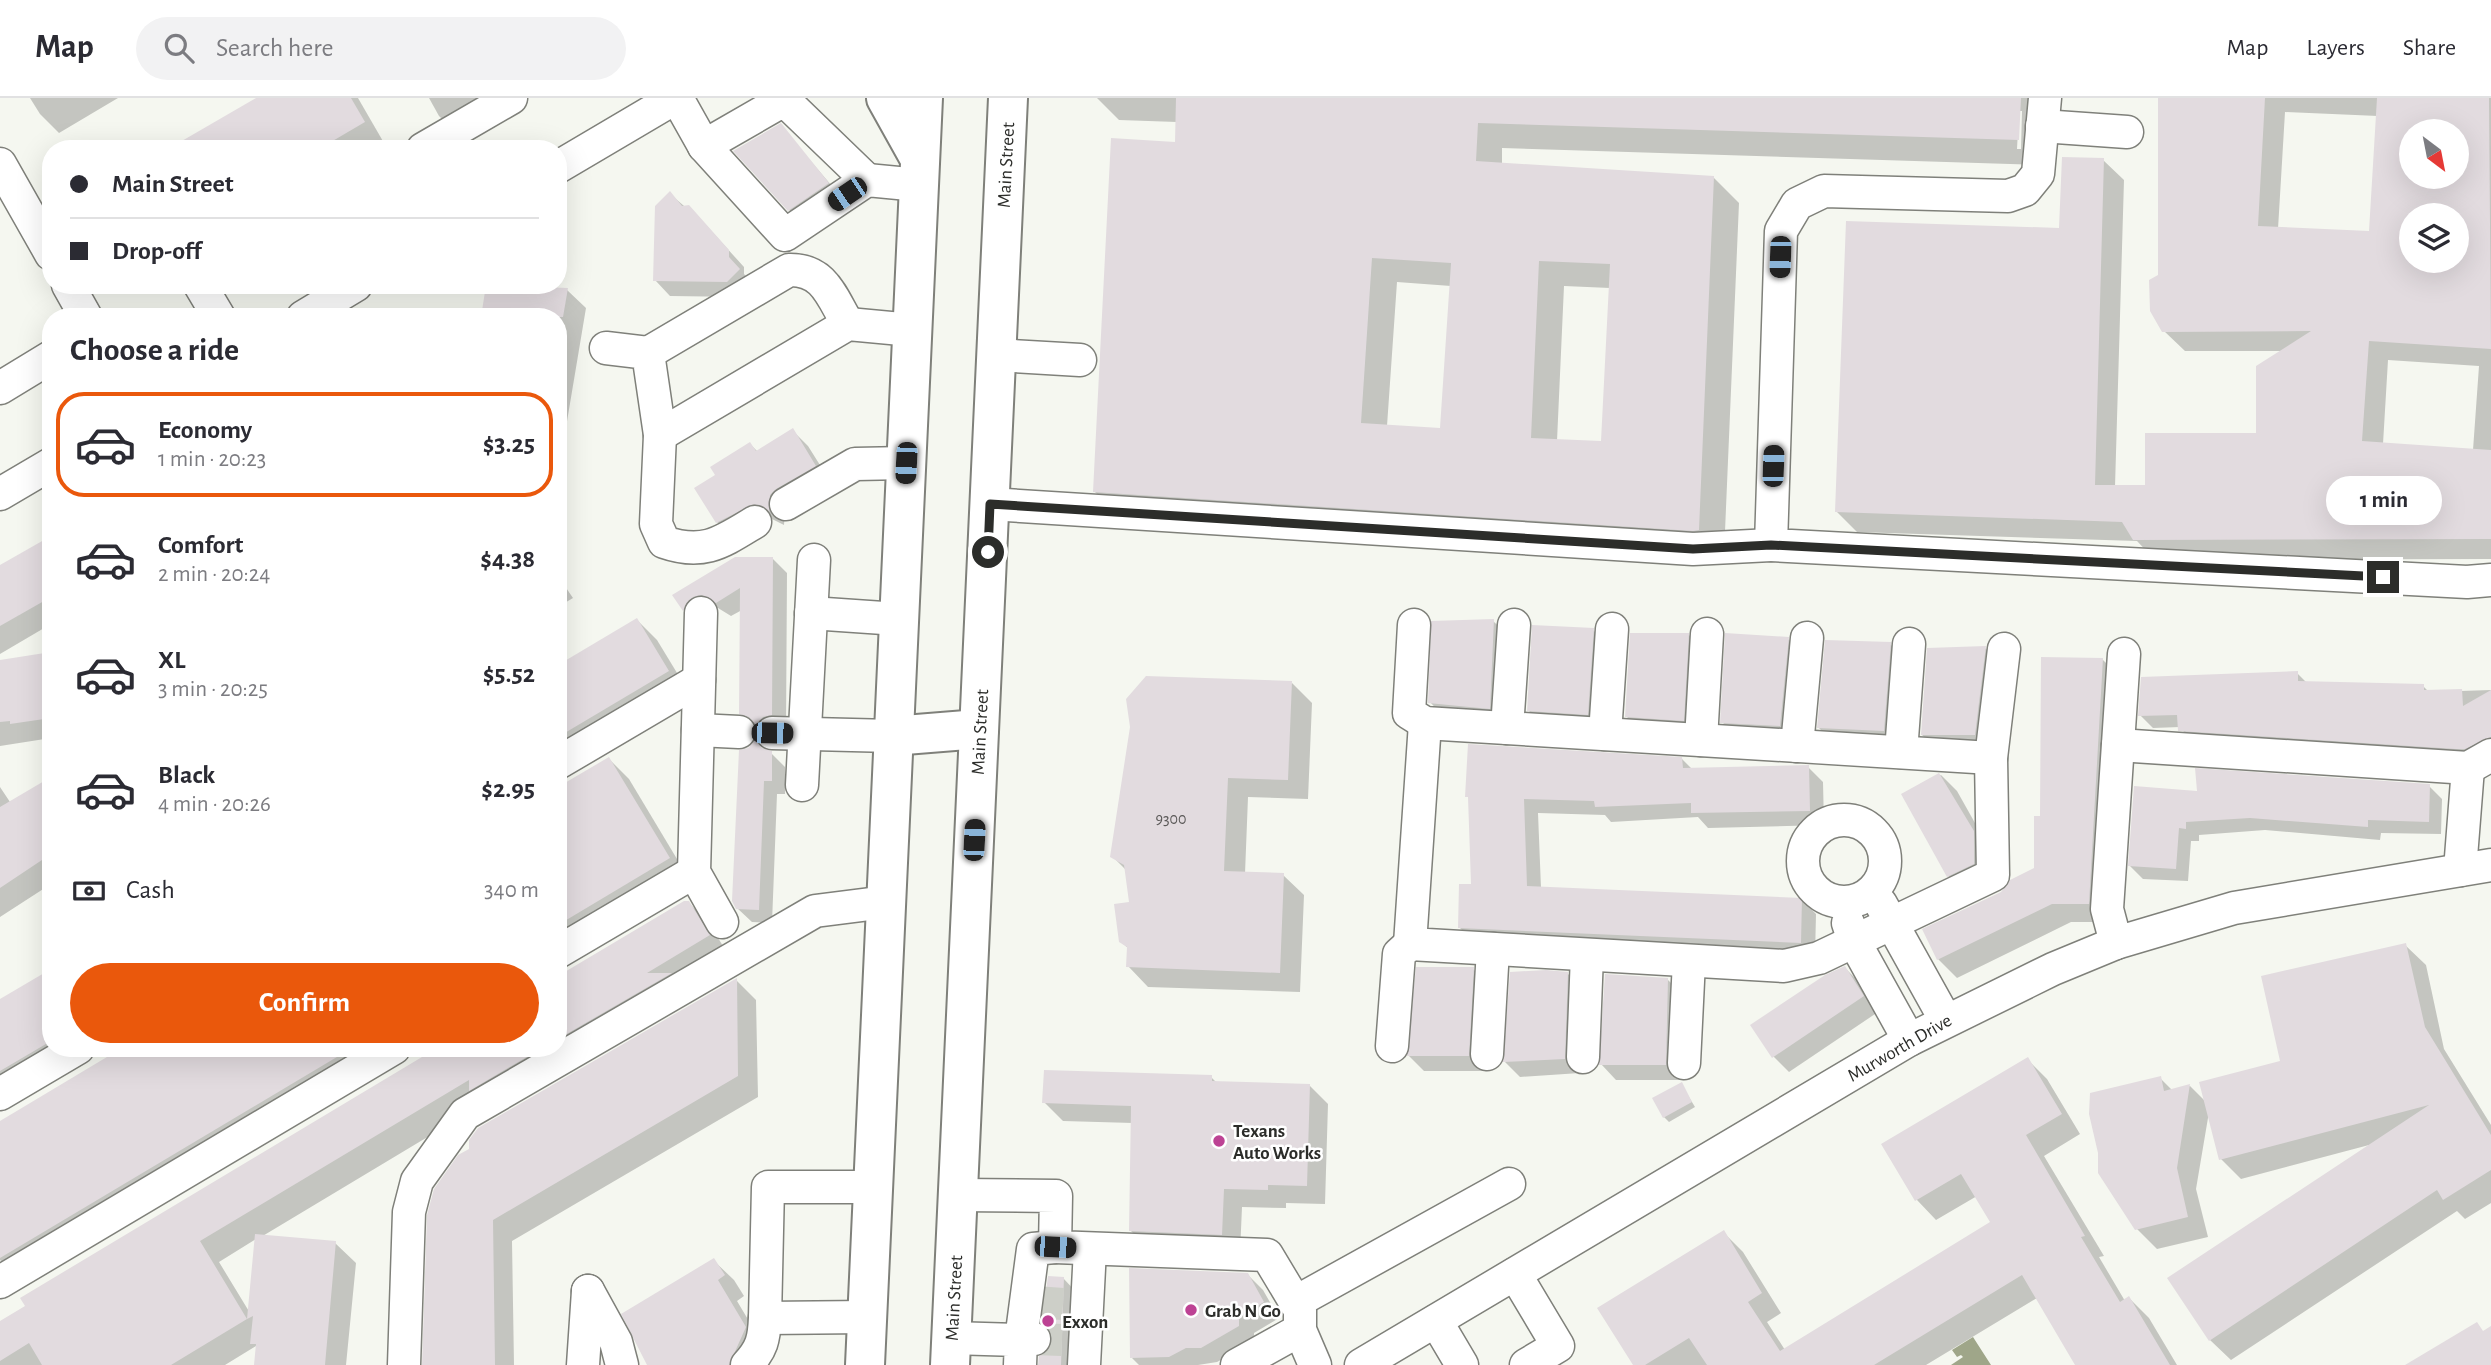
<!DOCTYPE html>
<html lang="en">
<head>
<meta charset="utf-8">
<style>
	:root { --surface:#fff; --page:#f2f2f3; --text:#2b2b33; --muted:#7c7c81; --line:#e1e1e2; --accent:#ea580c }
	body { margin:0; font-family:"Alegreya Sans",sans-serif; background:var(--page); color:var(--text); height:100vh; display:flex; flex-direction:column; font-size:26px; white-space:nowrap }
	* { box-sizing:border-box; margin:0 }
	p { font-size:23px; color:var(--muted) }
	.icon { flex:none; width:38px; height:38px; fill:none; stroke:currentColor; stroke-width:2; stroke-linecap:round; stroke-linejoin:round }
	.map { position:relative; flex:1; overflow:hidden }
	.panel { position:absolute; left:42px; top:210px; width:525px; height:749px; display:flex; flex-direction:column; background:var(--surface); border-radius:28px; box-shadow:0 7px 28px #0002 }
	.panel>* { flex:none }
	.banner { position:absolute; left:42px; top:42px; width:525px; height:154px; border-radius:28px; box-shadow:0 7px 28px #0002; display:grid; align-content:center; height:154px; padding:0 28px; background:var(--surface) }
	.needle { width:46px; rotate:148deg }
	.fabs { position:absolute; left:2399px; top:21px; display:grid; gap:14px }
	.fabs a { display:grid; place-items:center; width:70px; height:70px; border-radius:50%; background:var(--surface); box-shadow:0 7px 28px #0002; font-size:35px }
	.end { position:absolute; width:32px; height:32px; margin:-16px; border:9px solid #2c2d2a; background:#fff; box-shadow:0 0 0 4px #fff }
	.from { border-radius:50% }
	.bubble { position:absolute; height:49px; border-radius:24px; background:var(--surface); box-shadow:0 7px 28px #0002; font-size:23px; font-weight:700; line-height:49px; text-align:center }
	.car { position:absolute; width:21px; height:42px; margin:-21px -10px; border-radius:9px; box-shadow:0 0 5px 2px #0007; background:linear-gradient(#222 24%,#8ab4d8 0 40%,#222 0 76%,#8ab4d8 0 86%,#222 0) }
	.banner b { display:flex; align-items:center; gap:24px; height:66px; font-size:26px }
	.banner b+b { border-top:2px solid var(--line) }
	.banner i { width:18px; height:18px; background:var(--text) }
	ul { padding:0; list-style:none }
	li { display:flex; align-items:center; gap:21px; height:105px; margin:0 14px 10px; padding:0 14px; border:4px solid transparent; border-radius:28px }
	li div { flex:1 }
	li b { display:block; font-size:26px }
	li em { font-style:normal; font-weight:700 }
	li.active { border-color:var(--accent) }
	li>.icon { width:63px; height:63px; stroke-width:1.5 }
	h2 { padding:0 28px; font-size:32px; line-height:84px }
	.pay { display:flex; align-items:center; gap:18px; height:77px; padding:0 28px; font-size:26px }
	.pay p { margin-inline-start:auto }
	.cta { display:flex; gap:14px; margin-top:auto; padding:14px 28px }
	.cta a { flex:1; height:80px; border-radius:42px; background:var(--accent); color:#fff; font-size:28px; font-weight:700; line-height:80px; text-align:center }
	header { display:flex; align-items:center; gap:42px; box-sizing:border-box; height:98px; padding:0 35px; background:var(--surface); border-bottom:2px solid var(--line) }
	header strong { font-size:33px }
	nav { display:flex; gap:38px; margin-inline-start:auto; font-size:24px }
	.search { width:490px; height:63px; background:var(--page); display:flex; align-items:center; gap:18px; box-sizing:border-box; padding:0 24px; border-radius:38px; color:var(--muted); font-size:26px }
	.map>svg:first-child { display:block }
</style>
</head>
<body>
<header>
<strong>Map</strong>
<div class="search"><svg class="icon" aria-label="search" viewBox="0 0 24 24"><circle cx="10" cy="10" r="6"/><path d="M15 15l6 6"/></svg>Search here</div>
<nav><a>Map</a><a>Layers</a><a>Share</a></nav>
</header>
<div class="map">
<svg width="2491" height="1267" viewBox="0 0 2491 1267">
	<rect width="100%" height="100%" fill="#f5f7f0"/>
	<path fill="#9fa689" d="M1973 1239 1991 1267H1951L1963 1259 1961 1257 1957 1259 1952 1252Z"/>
	<g fill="#0003" fill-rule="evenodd">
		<path d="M30 0H118L59 35 40 16Z"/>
		<path d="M259 0H358L384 45 374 51H172Z"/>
		<path d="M429 0H525L460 38 439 18Z"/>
		<path d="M1097 0H2030L2044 67 1502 50V66L1713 79 1739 105 1724 457 1120 419 1094 393 1176 46 1177 24 1119 22ZM2019 13H2022L2021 51H2017ZM1397 184 1451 188 1441 332 1387 328ZM1564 188 1610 190 1603 345 1557 343Z"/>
		<path d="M2160 0H2491V461L2155 462 2137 443 1857 434 1837 414 2061 132 2103 62 2124 82 2115 389H2147L2258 337 2283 253H2185L2164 233 2159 178ZM2285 14 2378 18 2371 135 2278 131ZM2412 33H2457V79H2412ZM2412 117H2457V163H2412ZM2388 262 2479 268 2473 352 2383 346Z"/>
		<path d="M780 27 843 101 805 127 789 112Z"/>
		<path d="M670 96 704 125 744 169V176L754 187 742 199 670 198 655 182Z"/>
		<path d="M488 187H539L567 192 586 210 558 377V219Z"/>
		<path d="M793 333 808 348 830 383 785 413 784 427 770 420 733 440 717 424 718 378 750 346 758 354Z"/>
		<path d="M51 440V526L0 556V469Z"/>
		<path d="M772 460 787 475 786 631 763 632 756 630 741 615 742 512 731 518 718 510 707 513 698 526 675 497Z"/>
		<path d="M558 478 573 500 558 509Z"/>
		<path d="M637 522 657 542 688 593 558 671V569Z"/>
		<path d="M1493 523 1509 538 1505 625 1445 620 1430 604Z"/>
		<path d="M1593 532 1608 547 1603 631 1544 628 1528 612Z"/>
		<path d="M1688 536 1703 552 1699 637 1642 634 1626 618Z"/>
		<path d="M1788 541 1803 556 1795 643 1738 639 1722 624Z"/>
		<path d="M1890 546 1905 561 1899 648 1834 645 1819 630Z"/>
		<path d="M1985 550 2001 565 1990 652H1938L1922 637Z"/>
		<path d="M51 556V640L0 648V564Z"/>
		<path d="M2102 561 2121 580 2108 824H2071L1957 880 1938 861 2002 795 2036 771 2042 719Z"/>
		<path d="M2297 575 2307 585 2423 588 2429 594 2491 592V657L2193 645 2180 629 2153 630 2140 617Z"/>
		<path d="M1292 585 1312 605 1308 701 1248 699 1245 776 1283 777 1304 797 1300 894 1148 889 1128 868 1129 851 1120 843 1131 806 1127 773 1112 758Z"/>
		<path d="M764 653 771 655 785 669V696H777L772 825 752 824 737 810Z"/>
		<path d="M609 661 629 681 689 781 558 859V691Z"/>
		<path d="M1682 661 1692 671 1808 669 1823 684 1824 727 1708 730 1698 719 1611 724 1605 717 1538 715 1541 790 1801 801 1816 816 1815 859 1475 845 1460 830 1473 788 1470 701Z"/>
		<path d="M1941 677 1957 693 1989 750 1963 793 1948 778 1903 697Z"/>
		<path d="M51 681V786L0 819V689L10 704Z"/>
		<path d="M2429 688 2442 701 2441 736 2381 735 2380 742 2265 732 2199 737V743H2191L2188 783 2143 781 2130 768 2198 694Z"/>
		<path d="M688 804 709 825 729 858 261 1139 335 1145 356 1165 346 1267H256V1248L225 1267H0V1225L441 950H558V880ZM256 1141 250 1215 219 1164Z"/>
		<path d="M2405 847 2426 867 2444 951 2491 1027V1105L2465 1121 2457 1113 2231 1262 2210 1242 2369 1047 2241 1081 2221 1061 2209 1014 2196 1091 2208 1139 2157 1151 2137 1131 2160 980 2173 993 2190 988 2207 1005 2282 964Z"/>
		<path d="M1845 870 1860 885 1878 914 1789 974 1773 958Z"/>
		<path d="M1473 871 1488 886 1484 973H1424L1409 958Z"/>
		<path d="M51 873V950L0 1005V903Z"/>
		<path d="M1567 875 1583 891 1580 975 1520 979 1505 964Z"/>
		<path d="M1667 881 1683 897 1681 982H1616L1601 966Z"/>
		<path d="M736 882 756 902 758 999 512 1143 514 1267H424L460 1058Z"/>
		<path d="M125 950H405L19 1181 0 1162V1025Z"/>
		<path d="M2027 961 2047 981 2080 1036 2044 1058 2104 1158 2099 1159 2125 1203 2129 1200 2149 1220 2177 1267H2077L2037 1200 1926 1267H1635L1723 1134 1743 1154 1781 1215 1767 1224 1785 1252 1993 1125 1977 1098 1936 1122 1917 1102 1884 1047Z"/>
		<path d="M1211 979 1217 985 1309 987 1328 1006 1325 1106 1286 1105V1110L1242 1109 1240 1155 1149 1151 1131 1133 1133 1025 1063 1023 1044 1004Z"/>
		<path d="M1681 986 1695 1009 1669 1024 1664 1019Z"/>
		<path d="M713 1162 734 1182 744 1198 737 1203 765 1250 760 1267H649Z"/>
		<path d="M1247 1176 1263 1192 1279 1220 1254 1235V1244L1217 1264 1198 1267H1139L1132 1260Z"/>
		<path d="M1063 1180 1078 1196 1076 1267H1038L1052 1251Z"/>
	</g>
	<g fill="#e2dbdf" fill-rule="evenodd">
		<path d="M256 0H351L365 24 319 51H168Z"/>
		<path d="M1176 0H2021L2019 42 1478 25 1476 63 1714 78 1699 432 1693 433 1093 394 1111 40 1175 44ZM1372 160 1451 165 1440 330 1361 325ZM1539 163 1610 166 1601 343 1531 340Z"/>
		<path d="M2158 0H2265L2258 128 2369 133 2377 0H2489L2491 251 2369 243 2362 343 2491 352V441L2133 442 2122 424 1835 414 1846 123 2059 130 2062 59 2104 60 2095 387H2145V335H2256V268L2311 233 2162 234 2150 213 2149 182 2158 177ZM2412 33H2457V79H2412ZM2412 117H2457V163H2412Z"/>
		<path d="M781 25 829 85 788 113 733 53Z"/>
		<path d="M670 93 682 108 689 107 729 152V159L740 171 727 184 653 183 655 108Z"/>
		<path d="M486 187 568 190 563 219H481Z"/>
		<path d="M793 330 816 368 776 391 770 397 769 413 754 406 716 425 694 390 715 377 710 369 750 344 756 353Z"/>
		<path d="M51 438V499L0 528V467Z"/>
		<path d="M735 459H773L772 617 763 619 756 627 749 619 739 616 740 490 716 505 702 497 693 499 683 513 672 497Z"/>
		<path d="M637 520 669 573 558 639V567Z"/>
		<path d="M1494 521 1490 611 1428 605 1431 523Z"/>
		<path d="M1532 527 1594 530 1588 617 1527 613Z"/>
		<path d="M1630 535H1689L1684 623 1625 619Z"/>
		<path d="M1725 535 1789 539 1780 628 1720 625Z"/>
		<path d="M1825 542 1891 544 1884 633 1817 630Z"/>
		<path d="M1986 548 1975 637H1921L1927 550Z"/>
		<path d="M51 554V620L10 626V623L0 624V562Z"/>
		<path d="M2041 559 2103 560 2089 806H2052L1937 862 1922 831 2001 794 2010 782 2034 770V718H2040Z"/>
		<path d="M2298 573V583L2424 586V592L2462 591 2463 608 2491 592V639L2465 651H2456L2178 633 2177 617 2138 618 2141 579Z"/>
		<path d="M1146 578 1292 583 1288 682 1228 680 1224 773 1284 775 1280 875 1126 869 1127 849 1119 844 1114 806 1129 804 1124 767 1110 759 1130 629 1126 601Z"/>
		<path d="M755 642 762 650 772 653V683H764L759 812 736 811 732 803 739 652 748 650Z"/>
		<path d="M1468 646 1682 659 1683 670 1809 667 1810 713 1691 715V705L1595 709 1594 703 1524 701 1527 788 1802 800 1801 845 1458 830 1459 786H1471L1468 699H1465Z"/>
		<path d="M609 659 670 760 558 827V689Z"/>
		<path d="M2195 670 2430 686 2429 724 2368 722V729L2250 720 2186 724V731L2179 730 2176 771 2128 768 2134 688 2197 693Z"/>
		<path d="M1939 675 1974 733V766L1947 779 1901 696Z"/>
		<path d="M51 679V756L0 790V709Z"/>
		<path d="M684 803H689L710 837 647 875H672L558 941V878Z"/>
		<path d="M2406 845 2425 929 2491 1037V1072L2443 1102 2437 1092 2209 1243 2167 1180 2429 1007 2219 1062 2199 984 2280 963 2261 878Z"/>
		<path d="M1845 868 1864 898 1772 960 1750 927 1825 877Z"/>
		<path d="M1416 869H1474L1469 958H1407Z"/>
		<path d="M51 871V943L0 973V901Z"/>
		<path d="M1546 872 1568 874 1565 961 1503 964 1510 874Z"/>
		<path d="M1605 876 1668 880 1666 967H1599Z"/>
		<path d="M737 880 738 978 493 1122 495 1267H422L427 1117 434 1091 458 1057 469 1051V1042L478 1030Z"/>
		<path d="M122 950H352L0 1160V1023Z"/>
		<path d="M437 950H542L469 993V982L200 1143 247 1221 171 1267H42L29 1245 0 1263V1223L25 1208 20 1200Z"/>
		<path d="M2028 959 2062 1016 2026 1037 2085 1138 2081 1139 2120 1204 2129 1198 2170 1267H2075L2022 1177 1874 1267H1707L1689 1240 1645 1267H1633L1597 1210 1724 1132 1762 1195 1748 1204 1780 1253 1990 1124 1961 1076 1915 1103 1881 1046Z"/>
		<path d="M1044 972 1212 977V983L1310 986 1307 1088 1268 1087V1092L1224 1091 1222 1137 1129 1133 1131 1008 1042 1005Z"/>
		<path d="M2161 978 2164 993 2190 986 2177 1070 2188 1119 2135 1132 2098 1075V1055L2089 1016 2090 995Z"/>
		<path d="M1682 984 1692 1004 1663 1020 1652 1000Z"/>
		<path d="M255 1136 336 1143 325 1267H254L256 1246H250L253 1218 247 1221Z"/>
		<path d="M714 1160 725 1177 718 1182 746 1229 729 1267H647L621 1216Z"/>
		<path d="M1129 1170 1248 1175 1264 1204 1239 1219V1228L1201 1250H1186L1169 1259 1130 1260Z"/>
		<path d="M1048 1178 1064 1179 1061 1267H1038L1039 1258 1050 1250 1052 1240 1049 1231 1042 1224Z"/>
		<path d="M2477 1224 2483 1233 2491 1228V1267H2405Z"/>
	</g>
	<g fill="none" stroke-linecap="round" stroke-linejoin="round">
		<g stroke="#cdcfc8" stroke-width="32" stroke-dasharray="32 16" stroke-linecap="butt">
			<path d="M1035 1204 1063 1206"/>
			<path d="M1034 1241 1062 1242"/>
		</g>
		<g stroke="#7f807a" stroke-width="35">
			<g id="minor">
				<path d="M677 0 704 48 785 137 867 82 919 87"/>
				<path d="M2045 0 2038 76 2025 92 2008 98 1824 93 1797 106 1781 133 1771 447 2467 484 2491 482"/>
				<path d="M2042 28 2127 34"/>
				<path d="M704 48 784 2 867 82"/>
				<path d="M423 51 511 0"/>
				<path d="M0 66 51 156"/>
				<path d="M558 69 675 0"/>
				<path d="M68 187 86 219"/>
				<path d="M200 187 219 219"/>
				<path d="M303 219 356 187"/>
				<path d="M606 250 648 255 660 337 656 426 664 444C704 458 722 444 755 424"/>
				<path d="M648 255 789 172C825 171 832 200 848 226"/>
				<path d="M996 257 1080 262"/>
				<path d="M0 290 51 259"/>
				<path d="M660 337 848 226 912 232"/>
				<path d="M0 396 51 366"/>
				<path d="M786 406 855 366 906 365"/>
				<path d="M990 406 1693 451 1771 447"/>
				<path d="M701 515 694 774 722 824"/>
				<path d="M811 515 898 521"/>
				<path d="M1414 527 1409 615 1425 625 1991 660"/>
				<path d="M1425 625 1410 846 1784 868 1819 860 1993 777 1991 660 2004 551"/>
				<path d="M1507 630 1514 527"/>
				<path d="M698 632 739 634"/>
				<path d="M772 635 892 638"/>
				<path d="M1605 636 1612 531"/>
				<path d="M1701 642 1707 536"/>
				<path d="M2118 647 2468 670 2491 657"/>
				<path d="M1797 648 1807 540"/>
				<path d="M1901 654 1909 546"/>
				<path d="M558 665 699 582"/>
				<path d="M802 687 814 462"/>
				<circle cx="1844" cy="763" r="41"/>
				<path d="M2460 772 2468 670"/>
				<path d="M1881 806 1945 921"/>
				<path d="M1848 825 1854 843 1909 942"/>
				<path d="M2116 845 2107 811 2124 556"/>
				<path d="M558 854 694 774"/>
				<path d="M1392 948 1399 856 1410 846"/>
				<path d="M1487 956 1493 851"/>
				<path d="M1583 959 1587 857"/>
				<path d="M1684 965 1689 863"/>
				<path d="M0 996 78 950"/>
				<path d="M958 1097 1056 1098 1055 1149 1267 1157 1300 1212V1232L1315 1267"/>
				<path d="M1515 1176 1558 1248 1526 1267"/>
				<path d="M0 1184 394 950"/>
				<path d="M588 1193 616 1244 622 1267"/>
				<path d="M1296 1204 1509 1086"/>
				<path d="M867 1219 765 1220 768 1089H873"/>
				<path d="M1436 1223 1462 1267"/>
				<path d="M951 1240 1021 1242 1020 1267"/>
				<path d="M1034 1241 1021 1242 1033 1151 1055 1149"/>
				<path d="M404 1267 409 1114 417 1083 465 1016 815 813 886 804"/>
				<path d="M583 1267 588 1193"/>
				<path d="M747 1267C762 1251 764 1241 765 1220"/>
				<path d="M1084 1267 1090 1151"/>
				<path d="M1237 1267 1300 1232"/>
				<path d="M1361 1267 1909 942 2053 871 2116 845 2234 810 2491 767"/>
			</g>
		</g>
		<g stroke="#7f807a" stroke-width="42">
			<g id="major">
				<path d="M886 0 920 61"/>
				<path d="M892 638 979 631"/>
				<path d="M865 1267 923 0"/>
				<path d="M950 1267 1008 0"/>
			</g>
		</g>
		<use href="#minor" stroke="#fff" stroke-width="32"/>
		<use href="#major" stroke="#fff" stroke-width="38"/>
	</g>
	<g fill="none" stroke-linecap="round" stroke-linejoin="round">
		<path stroke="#2c2d2a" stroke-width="9" d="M988 454 990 406 1693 451 1771 447 2383 479"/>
	</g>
	<g fill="#bd4294" stroke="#fff" stroke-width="2.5">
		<circle cx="1219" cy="1043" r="7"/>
		<circle cx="1191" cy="1212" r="7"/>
		<circle cx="1048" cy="1223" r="7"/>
	</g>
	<g text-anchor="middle" stroke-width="5" stroke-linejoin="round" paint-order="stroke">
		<g font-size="16" fill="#5a5857">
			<text x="1171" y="726">9300</text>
		</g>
		<g font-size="19" fill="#2c2d2a" stroke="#fff">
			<text transform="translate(1005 67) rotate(-87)" y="7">Main Street</text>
			<text transform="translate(979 634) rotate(-87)" y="7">Main Street</text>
			<text transform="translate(1899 949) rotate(-30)" y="7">Murworth Drive</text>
			<text transform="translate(953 1200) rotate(-87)" y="7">Main Street</text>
		</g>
		<g font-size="19" font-weight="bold" fill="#2c2d2a" stroke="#fff" text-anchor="start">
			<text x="1233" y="1039">Texans<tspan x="1233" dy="22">Auto Works</tspan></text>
			<text x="1205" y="1219">Grab N Go</text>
			<text x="1062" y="1230">Exxon</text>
		</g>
	</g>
</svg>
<div class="fabs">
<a><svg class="needle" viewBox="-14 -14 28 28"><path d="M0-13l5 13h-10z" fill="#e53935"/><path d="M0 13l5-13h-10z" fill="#7c7c81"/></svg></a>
<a><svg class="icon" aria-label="layers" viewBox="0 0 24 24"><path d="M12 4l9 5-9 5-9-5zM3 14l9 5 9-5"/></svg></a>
</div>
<i class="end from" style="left:988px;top:454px"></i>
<i class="end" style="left:2383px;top:479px"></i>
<div class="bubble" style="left:2326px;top:378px;width:116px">1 min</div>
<i class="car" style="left:847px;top:96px;rotate:236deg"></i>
<i class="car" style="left:1780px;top:159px;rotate:182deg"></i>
<i class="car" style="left:906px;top:365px;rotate:183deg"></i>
<i class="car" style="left:1773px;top:368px;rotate:2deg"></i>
<i class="car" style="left:772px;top:635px;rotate:91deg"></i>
<i class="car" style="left:974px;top:742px;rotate:3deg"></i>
<i class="car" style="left:1055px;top:1149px;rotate:93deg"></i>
<div class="banner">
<b><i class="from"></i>Main Street</b>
<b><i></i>Drop-off</b>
</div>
<section class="panel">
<h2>Choose a ride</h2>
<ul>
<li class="active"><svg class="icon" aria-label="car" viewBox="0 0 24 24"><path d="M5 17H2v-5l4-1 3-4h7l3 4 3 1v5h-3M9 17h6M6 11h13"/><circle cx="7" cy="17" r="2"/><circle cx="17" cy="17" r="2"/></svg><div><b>Economy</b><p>1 min · 20:23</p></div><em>$3.25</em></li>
<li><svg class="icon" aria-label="car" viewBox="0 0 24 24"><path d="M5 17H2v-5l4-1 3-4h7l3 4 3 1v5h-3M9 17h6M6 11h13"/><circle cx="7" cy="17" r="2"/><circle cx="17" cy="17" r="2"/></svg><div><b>Comfort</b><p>2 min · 20:24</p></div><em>$4.38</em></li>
<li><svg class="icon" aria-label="car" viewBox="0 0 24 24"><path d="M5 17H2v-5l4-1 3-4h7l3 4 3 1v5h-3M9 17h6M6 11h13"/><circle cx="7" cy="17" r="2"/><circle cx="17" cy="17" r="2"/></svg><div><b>XL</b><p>3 min · 20:25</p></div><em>$5.52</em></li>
<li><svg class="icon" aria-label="car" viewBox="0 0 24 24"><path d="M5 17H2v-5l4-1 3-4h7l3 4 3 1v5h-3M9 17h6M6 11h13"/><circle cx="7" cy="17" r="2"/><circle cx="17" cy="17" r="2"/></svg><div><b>Black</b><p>4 min · 20:26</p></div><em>$2.95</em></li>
</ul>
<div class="pay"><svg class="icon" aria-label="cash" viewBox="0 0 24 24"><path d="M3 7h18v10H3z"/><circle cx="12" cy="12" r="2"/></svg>Cash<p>340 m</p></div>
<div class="cta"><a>Confirm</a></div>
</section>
</div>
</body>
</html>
